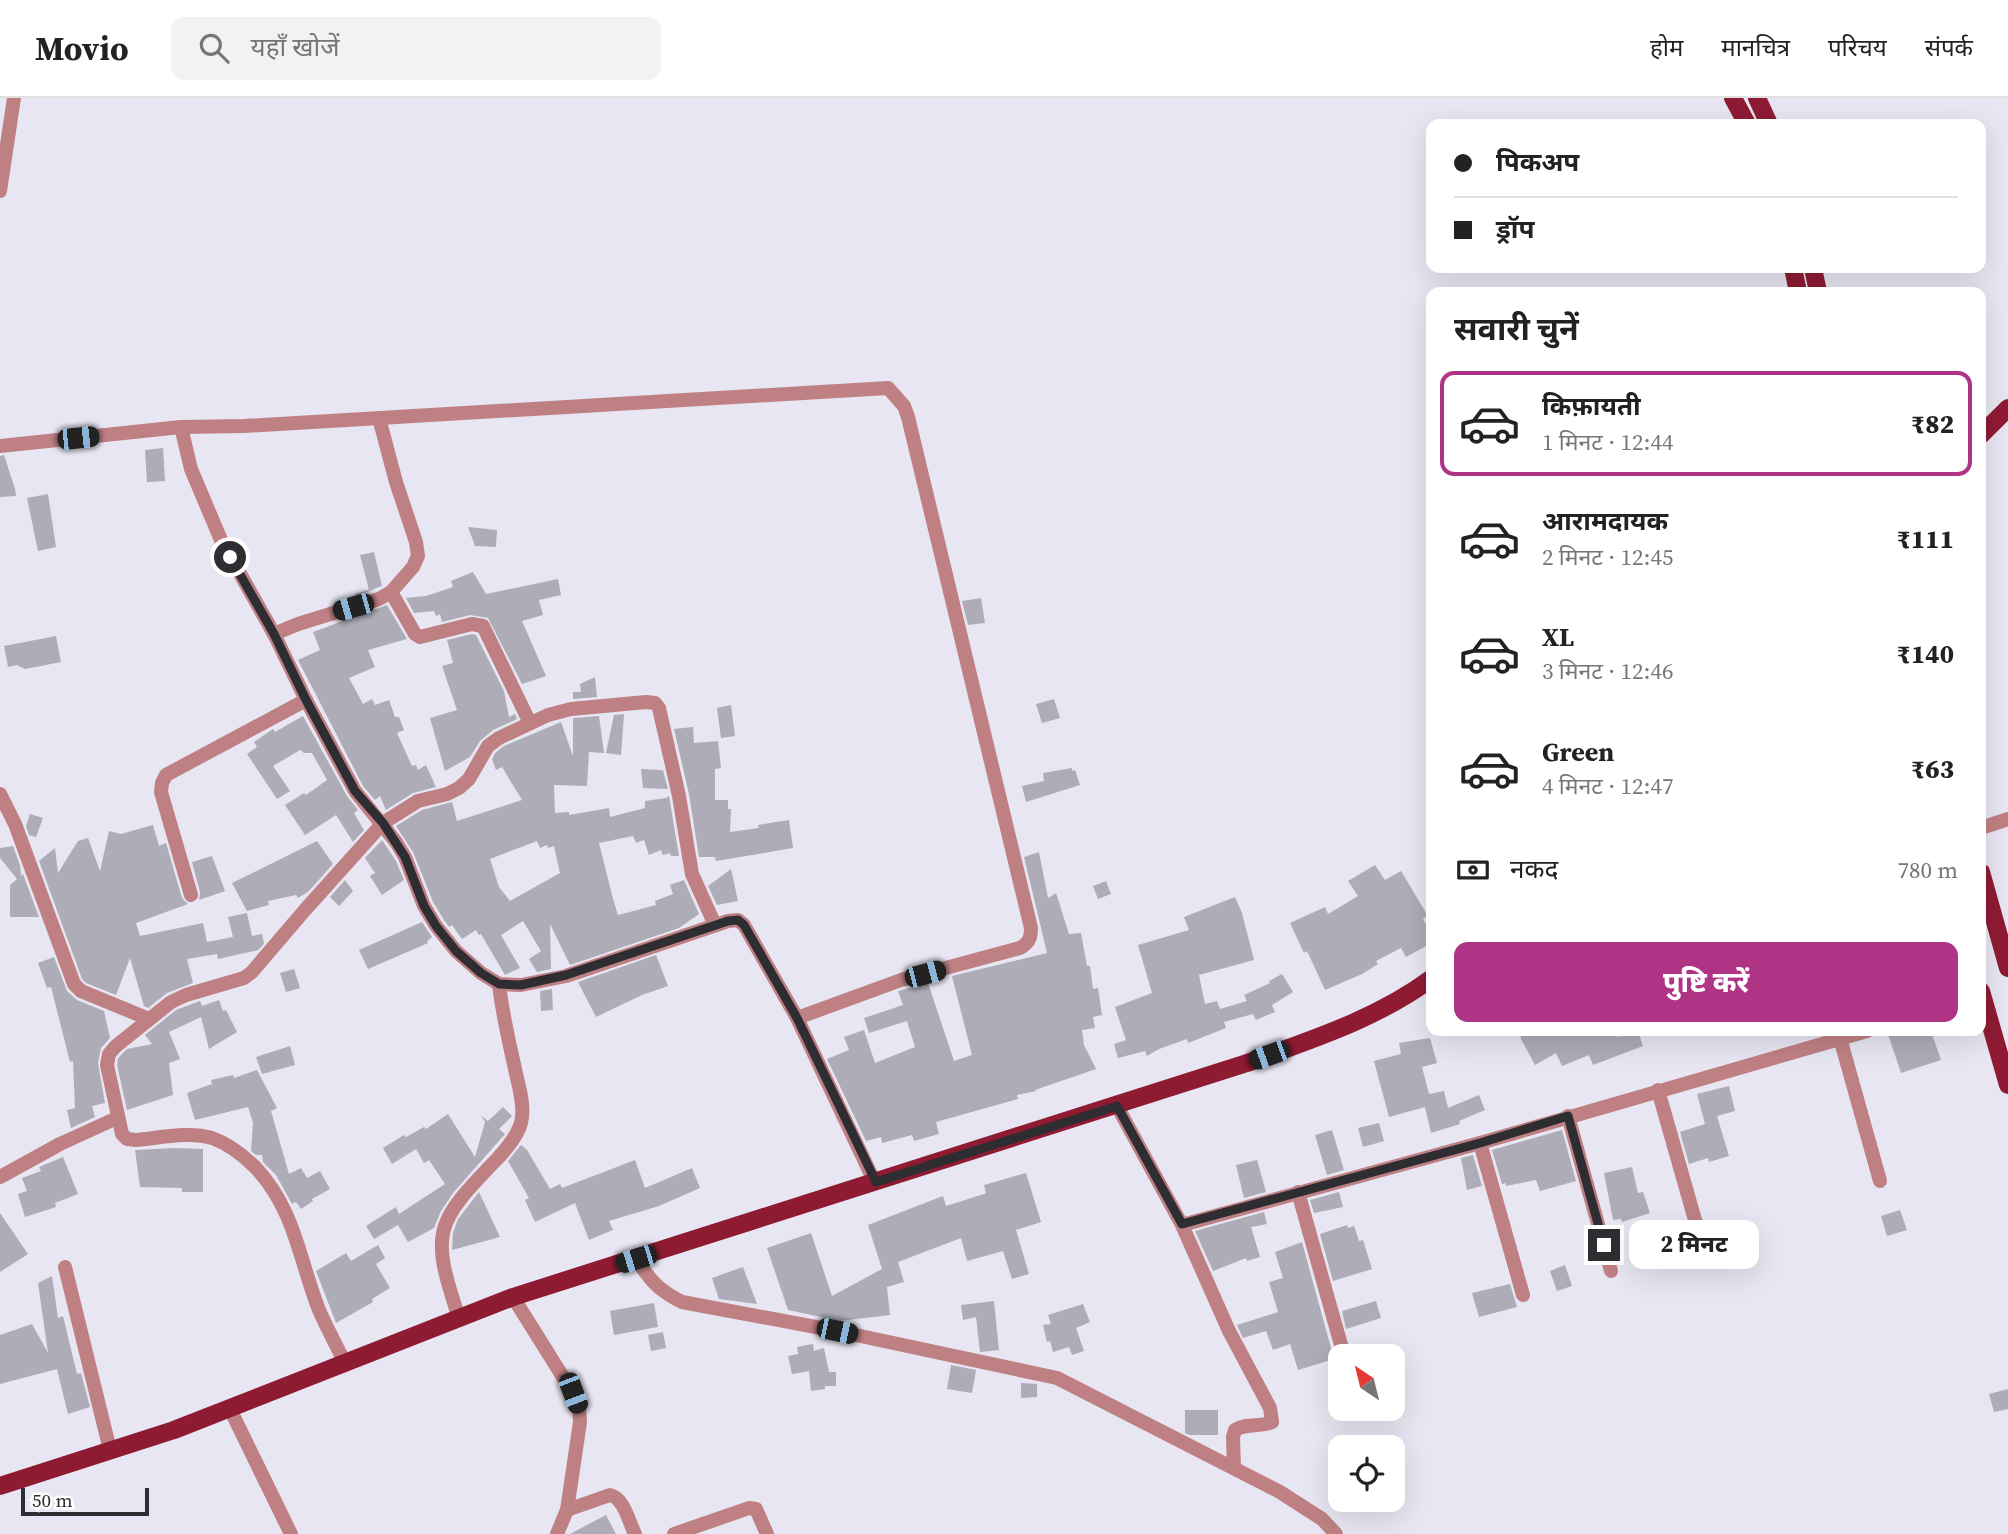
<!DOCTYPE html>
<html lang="hi">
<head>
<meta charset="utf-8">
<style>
	:root { --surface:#fff; --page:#f2f2f2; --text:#222; --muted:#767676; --line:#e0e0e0; --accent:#b03486 }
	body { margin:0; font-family:"Source Serif 4","Noto Sans Devanagari",serif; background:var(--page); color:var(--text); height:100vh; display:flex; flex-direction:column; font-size:26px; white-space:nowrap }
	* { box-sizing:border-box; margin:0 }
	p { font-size:23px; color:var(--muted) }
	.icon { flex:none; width:38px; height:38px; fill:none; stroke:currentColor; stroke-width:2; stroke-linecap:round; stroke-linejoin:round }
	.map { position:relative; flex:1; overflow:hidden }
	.sheet { position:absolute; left:1426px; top:189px; width:560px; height:749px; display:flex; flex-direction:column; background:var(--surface); border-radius:14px; box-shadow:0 7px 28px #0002 }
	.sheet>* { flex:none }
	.guide { position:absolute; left:1426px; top:21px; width:560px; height:154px; border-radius:14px; box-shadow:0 7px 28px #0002; display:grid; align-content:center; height:154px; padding:0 28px; background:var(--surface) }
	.needle { width:46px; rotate:325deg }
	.controls { position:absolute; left:1328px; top:1246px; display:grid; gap:14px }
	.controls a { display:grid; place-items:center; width:77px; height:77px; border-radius:14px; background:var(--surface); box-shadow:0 7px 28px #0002; font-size:35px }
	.scale { position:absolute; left:21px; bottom:18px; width:128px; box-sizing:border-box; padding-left:7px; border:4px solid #2e2d32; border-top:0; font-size:19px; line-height:24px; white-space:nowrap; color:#2e2d32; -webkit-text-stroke:5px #fff; paint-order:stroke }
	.end { position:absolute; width:32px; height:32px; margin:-16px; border:9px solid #2e2d32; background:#fff; box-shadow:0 0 0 4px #fff }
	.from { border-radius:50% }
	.bubble { position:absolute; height:49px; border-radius:14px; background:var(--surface); box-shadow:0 7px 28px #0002; font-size:23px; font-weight:800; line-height:49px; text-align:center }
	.car { position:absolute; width:21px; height:42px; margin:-21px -10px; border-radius:9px; box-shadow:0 0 5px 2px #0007; background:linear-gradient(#222 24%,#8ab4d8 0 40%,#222 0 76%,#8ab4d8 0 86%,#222 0) }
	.guide b { display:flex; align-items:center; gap:24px; height:66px; font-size:26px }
	.guide b+b { border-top:2px solid var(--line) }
	.guide i { width:18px; height:18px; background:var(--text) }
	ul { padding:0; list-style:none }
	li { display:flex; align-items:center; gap:21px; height:105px; margin:0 14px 10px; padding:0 14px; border:4px solid transparent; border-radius:14px }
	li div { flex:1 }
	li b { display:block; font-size:26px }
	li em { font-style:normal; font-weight:800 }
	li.on { border-color:var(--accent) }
	li>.icon { width:63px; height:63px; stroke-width:1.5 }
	h2 { padding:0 28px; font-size:32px; line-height:84px }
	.pay { display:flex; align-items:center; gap:18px; height:77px; padding:0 28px; font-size:26px }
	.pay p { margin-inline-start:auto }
	.action { display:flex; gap:14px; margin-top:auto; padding:14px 28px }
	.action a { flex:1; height:80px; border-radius:14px; background:var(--accent); color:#fff; font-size:28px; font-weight:800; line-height:80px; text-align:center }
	header { display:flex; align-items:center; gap:42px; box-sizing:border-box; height:98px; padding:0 35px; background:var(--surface); border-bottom:2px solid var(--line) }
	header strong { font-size:33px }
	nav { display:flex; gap:38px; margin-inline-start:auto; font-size:24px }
	.search { width:490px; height:63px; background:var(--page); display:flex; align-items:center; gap:18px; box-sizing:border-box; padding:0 24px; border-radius:14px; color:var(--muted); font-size:26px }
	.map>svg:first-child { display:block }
</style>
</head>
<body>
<header>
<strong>Movio</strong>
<div class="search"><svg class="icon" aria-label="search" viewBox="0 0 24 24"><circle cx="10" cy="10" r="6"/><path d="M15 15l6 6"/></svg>यहाँ खोजें</div>
<nav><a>होम</a><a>मानचित्र</a><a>परिचय</a><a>संपर्क</a></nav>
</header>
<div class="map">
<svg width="2008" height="1436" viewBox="0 0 2008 1436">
	<rect width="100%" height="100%" fill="#e7e6f2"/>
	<g fill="#adacb7" fill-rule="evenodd">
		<path d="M163 350 165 383 147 384 145 352Z"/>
		<path d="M4 357 15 391 16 398 0 399V358Z"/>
		<path d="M48 396 56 449 38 453 27 400Z"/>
		<path d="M468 429 497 432 496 449 475 448Z"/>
		<path d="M374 454 382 488 356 498 355 496 369 492 360 457Z"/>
		<path d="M473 474 486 496 558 481 561 497 539 502 543 517 522 523 546 578 522 586 488 520 470 517 442 524 440 516 436 518 434 513 414 515 406 500 426 498 453 489 451 483Z"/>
		<path d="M981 500 985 525 968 527 962 503Z"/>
		<path d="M387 507 407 541 368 552 375 569 349 580 363 606 372 601 375 607 389 602 395 619H399L404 632 397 635 412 668 416 667 418 672 426 667 436 689 413 695 386 712 380 698 375 702 363 688 298 562 320 552 313 534Z"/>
		<path d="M472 536 476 537 504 593 509 619 515 616 517 621 493 632 480 643 470 659 445 673 430 620 457 612 442 568 453 565 447 542Z"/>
		<path d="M56 538 61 564 25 571 17 567 8 569 4 548Z"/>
		<path d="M595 579 597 599 573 601V594H581L580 586Z"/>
		<path d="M1054 601 1060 620 1042 625 1036 606Z"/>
		<path d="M731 607 735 638 721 640 717 610Z"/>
		<path d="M624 616 621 657 606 655 614 617Z"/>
		<path d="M303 618 347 698 358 712 354 715 364 732 353 744 336 717 305 737 285 707 304 695 306 697 327 682 312 655H304L300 652 273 668 290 693 277 701 247 656 257 649 254 644 273 631 275 634Z"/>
		<path d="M599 618 604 655 589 654 587 688 554 687 555 715 569 714V717L609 710 610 719 645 710V703L666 700 669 698 679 758H671L670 755 663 757 661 752 649 757 644 742 636 745 633 738 599 745 613 801 618 817 656 807 655 803 673 796 670 787 684 782 699 816 679 830 570 867 550 826 551 871 537 874 529 861 541 853 523 823 501 837 520 870 505 877 481 836 479 837 476 832 462 841 452 827 449 829 444 822 433 804 413 754 396 728 422 712 452 704 457 723 522 702 502 669 496 672 492 661 495 655 504 648 561 624 573 658V620ZM537 743 540 750 547 747 548 750 554 748 560 775 510 803 499 789 490 761Z"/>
		<path d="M693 629 694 645 718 643 721 670 715 671V702H728V711H731L730 734 759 730 758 727 789 722 793 750 716 763 715 759H699L689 696 674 631Z"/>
		<path d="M1072 670V673L1075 672 1080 687 1026 704 1022 688 1044 683 1043 675Z"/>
		<path d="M641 671 663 672 668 691 643 690Z"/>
		<path d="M30 716 43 720 36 739 29 737 26 728Z"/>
		<path d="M153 727 159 748 166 745 182 800 188 806 136 825 140 838 203 825 207 844 233 839 228 819 247 815 252 838 262 836 264 846 258 852 218 861 217 856 187 861 193 885 167 895 148 910 144 908 130 860 116 897 86 885 82 881 39 763 55 750 58 775 78 743 88 740 100 773 109 733 121 736Z"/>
		<path d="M382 742 396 763 404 782 382 797 370 778 375 775 365 760Z"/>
		<path d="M317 743 333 766 309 793 298 800 296 797 268 803 269 807 247 813 232 785Z"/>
		<path d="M13 748 20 767 21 778 23 776 39 819H10V787L17 781 0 760V750Z"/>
		<path d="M1039 754 1048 800 1056 795 1069 836 1081 835 1087 868H1090L1093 891 1098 890 1102 917 1093 919 1095 930 1082 932 1084 947 1096 971 1035 992 1036 993 1017 997 1018 1001 936 1024 939 1036 914 1043 912 1037 882 1045 881 1039 866 1043 827 961 849 952 844 939 864 932 875 965 915 949 907 923 869 935 864 920 903 907 898 893 928 885 954 963 972 957 952 878 1047 855 1024 759Z"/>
		<path d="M212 758 225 793 199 802 200 794 192 764Z"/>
		<path d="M1375 767 1385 782 1401 773 1428 818 1423 821 1432 836V845L1406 859 1401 850 1376 863 1378 866 1362 876 1325 892 1307 853 1304 855 1290 825 1325 809 1328 816 1358 798 1348 783Z"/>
		<path d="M731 771 738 803 717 807 708 788Z"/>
		<path d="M345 782 353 793 339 808 330 799Z"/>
		<path d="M1106 783 1111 796 1098 801 1093 788Z"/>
		<path d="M1235 799 1242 815 1254 862 1199 877 1205 906 1217 903 1220 911 1247 903 1244 897 1270 885 1269 883 1282 876 1293 894 1272 907 1275 914 1256 922 1253 916 1224 924 1226 930 1188 945 1187 941 1159 951 1147 958 1145 953 1118 960 1114 946 1126 942 1115 909 1152 895 1138 847 1189 832 1184 819Z"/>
		<path d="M422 824 432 839 427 843 428 845 368 871 359 852Z"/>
		<path d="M656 857 668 888 642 897 596 919 578 884Z"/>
		<path d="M54 859 67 893 77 902 104 913 110 940 101 950 98 965 105 1005 92 1008 95 1019 71 1030 67 1012 75 1010 73 963 70 964 51 889 47 890 38 865Z"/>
		<path d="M294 871 300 890 286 894 280 875Z"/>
		<path d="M552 891 553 912 541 913 540 893Z"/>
		<path d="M219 902 223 913 226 912 237 934 209 951 201 919 169 934 180 961 169 965 173 997 127 1012 117 967 118 960 127 951 152 946 145 937 176 912 200 903 202 908Z"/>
		<path d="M1520 933H1615L1617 939 1638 933 1643 948 1593 967 1589 957 1562 968 1556 955 1535 967 1521 941Z"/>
		<path d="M1897 933H1931L1941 962 1901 975 1888 936Z"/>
		<path d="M1430 940 1437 965 1422 969 1429 996 1444 993 1448 1010 1479 997 1485 1012 1459 1023 1460 1026 1431 1035 1425 1009 1389 1019 1374 963 1401 956 1399 945Z"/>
		<path d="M290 948 295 967 262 976 256 959Z"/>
		<path d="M257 972 277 1010 271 1013 289 1076 301 1070 307 1080 320 1073 330 1091 312 1101 313 1103 301 1111 296 1104 292 1106 276 1077 263 1064 262 1057H256L251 1053 253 1025 248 1009 195 1022 187 995 212 986 211 982 233 977 234 980Z"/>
		<path d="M1729 988 1735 1013 1717 1018 1729 1058 1709 1064 1708 1060 1689 1066 1680 1034 1705 1026 1697 996Z"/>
		<path d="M503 1009 512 1018 499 1031 505 1036 453 1095 441 1113 434 1130 408 1144 398 1127 374 1141 366 1128 396 1109 399 1116 445 1086 429 1062 424 1065 416 1051 392 1066 383 1050 404 1037 406 1039 424 1029 426 1031 448 1016 475 1059 485 1024 481 1018 488 1023Z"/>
		<path d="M1379 1025 1384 1043 1363 1049 1358 1030Z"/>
		<path d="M1332 1032 1344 1072 1327 1077 1315 1037Z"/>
		<path d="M1562 1032 1576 1083 1540 1093 1536 1082 1506 1088V1085L1502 1086 1492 1052Z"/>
		<path d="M521 1047 527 1052 550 1091 560 1086 562 1090 635 1062 645 1090 692 1070 700 1090 659 1108 609 1123 613 1132 589 1142 575 1105 535 1124 525 1102 529 1100 508 1063Z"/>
		<path d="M175 1050 203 1051V1094H182V1090L140 1089 135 1052Z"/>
		<path d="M1473 1057 1482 1088 1467 1092 1461 1060Z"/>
		<path d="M63 1059 78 1096 55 1105 56 1109 25 1119 18 1096 27 1093 22 1080 41 1073 39 1069Z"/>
		<path d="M1257 1062 1266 1094 1244 1100 1236 1067Z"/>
		<path d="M1632 1069 1638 1095 1643 1094 1650 1115 1622 1124 1621 1121 1613 1122 1604 1075Z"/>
		<path d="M1026 1075 1041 1124 1016 1132 1029 1176 1012 1181 1003 1153 967 1163 961 1140 898 1164 904 1184 887 1189 890 1217 840 1223 788 1212 767 1150 811 1135 832 1198 882 1171 868 1127 943 1098 946 1108 984 1096 986 1095 984 1087Z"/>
		<path d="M479 1094 500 1139 452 1152 453 1135 458 1121Z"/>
		<path d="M1339 1094 1343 1109 1314 1115 1310 1102Z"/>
		<path d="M1900 1112 1907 1132 1887 1138 1881 1118Z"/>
		<path d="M1264 1114 1267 1126 1251 1129 1260 1159 1247 1163 1246 1160 1213 1173 1195 1133Z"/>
		<path d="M0 1115 28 1156 0 1174Z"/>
		<path d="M1347 1127 1348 1130 1354 1128 1359 1143 1363 1142 1372 1171 1333 1183 1320 1136Z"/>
		<path d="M1302 1144 1334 1261 1298 1272 1290 1246 1273 1252 1266 1233 1243 1240 1237 1227 1278 1214 1269 1184 1283 1180 1275 1154Z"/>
		<path d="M378 1147 385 1160 376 1166 390 1190 372 1201 373 1204 336 1225 316 1173 346 1155 351 1163Z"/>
		<path d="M1565 1167 1572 1188 1557 1193 1550 1173Z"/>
		<path d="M743 1169 757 1206 719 1201 712 1180Z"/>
		<path d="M52 1178 58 1220 63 1218 77 1276 81 1275 90 1309 68 1316 57 1271 0 1286V1237L32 1226 48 1255 38 1185Z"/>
		<path d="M1510 1186 1517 1209 1479 1219 1472 1195Z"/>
		<path d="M994 1203 999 1252 980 1254 976 1219 963 1222 961 1207Z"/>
		<path d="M1376 1203 1381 1220 1346 1231 1342 1213Z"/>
		<path d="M654 1205 658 1229 614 1237 610 1213Z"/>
		<path d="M1083 1206 1090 1224 1076 1230 1084 1253 1072 1257 1069 1249 1053 1254 1050 1243 1047 1244 1043 1227 1051 1226 1048 1217Z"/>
		<path d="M663 1234 666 1250 651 1253 648 1237Z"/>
		<path d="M813 1246 814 1253 824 1250 829 1274H836V1288H825V1291L811 1293 809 1273 792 1276 788 1258 798 1256 797 1249Z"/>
		<path d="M951 1267 976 1272 972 1295 947 1291Z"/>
		<path d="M1021 1285 1037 1286V1299L1021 1300Z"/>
		<path d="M2008 1291V1311L1994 1314 1989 1296Z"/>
		<path d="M1185 1312H1218V1337H1190L1185 1335Z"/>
		<path d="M606 1417 616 1436H570Z"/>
	</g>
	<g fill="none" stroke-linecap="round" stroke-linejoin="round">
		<g stroke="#bf8083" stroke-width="14">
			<path d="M0 93 14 0"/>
			<path d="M181 329 191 371 221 442 274 536 306 602 355 693 396 744 405 759 424 808 436 828 456 853 481 875 499 886 521 887 566 878 728 823 738 822 744 827 797 920 875 1085"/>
			<path d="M0 348 181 329 244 328 888 290 904 308 908 319 1031 830C1031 840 1029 845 1020 850L901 882 797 920"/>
			<path d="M391 494 415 536 420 539 472 526 483 528 530 625"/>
			<path d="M274 536 298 526 379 501 391 494 413 469 418 458 416 444 396 384 379 320"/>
			<path d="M0 696 15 726 74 886 81 893 149 921"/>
			<path d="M191 797 161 694 162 685 166 677 306 602"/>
			<path d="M1840 940 1880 1083"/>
			<path d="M1658 992 1699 1136"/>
			<path d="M1117 1008 1182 1127 1229 1233 1270 1310 1272 1324C1259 1330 1248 1324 1235 1332L1233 1339 1234 1370"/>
			<path d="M1568 1018 1611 1173"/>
			<path d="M1480 1045 1523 1197"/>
			<path d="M0 1079 60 1046 117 1020"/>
			<path d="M1298 1094 1343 1254"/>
			<path d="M1182 1127 1480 1045 1867 933"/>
			<path d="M636 1161C651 1183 658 1192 682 1204L837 1233 1057 1280 1280 1394 1322 1421 1336 1436"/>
			<path d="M65 1169 110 1352"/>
			<path d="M513 1199 573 1295 579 1309 580 1324 567 1412 557 1436"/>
			<path d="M459 1220C430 1133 434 1126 498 1060 508 1049 521 1034 522 1019 524 1003 518 986 515 971 509 943 502 915 499 886"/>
			<path d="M345 1265C336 1247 327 1230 319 1212 299 1161 295 1112 256 1070 243 1057 229 1046 212 1040 189 1033 159 1040 136 1042L127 1041 122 1036 107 967 109 956 116 948 171 904 186 897 244 880 252 874 304 813 383 725 418 703 447 696 459 690 469 681 488 648 499 640 548 617 571 611 646 604 655 605 659 610 679 698 692 776 715 827"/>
			<path d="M230 1311 291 1436"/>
			<path d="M567 1412 610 1397C624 1400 629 1424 635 1436"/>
			<path d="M674 1436 749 1410 756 1411 767 1436"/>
		</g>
		<path stroke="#bf8083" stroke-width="14" d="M1981 730 2008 721"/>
		<g stroke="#8f1b33" stroke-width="18">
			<path d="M1733 0 1747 26"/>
			<path d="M1757 0 1769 26"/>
			<path d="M1793 170 1798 194"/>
			<path d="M1813 170 1818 194"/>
			<path d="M1981 337 2008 310"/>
			<path d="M1981 774 2008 870"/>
			<path d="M1981 893 2008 987"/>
			<path d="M0 1388 174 1332 513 1199 1247 965C1310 942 1377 921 1432 880"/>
		</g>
	</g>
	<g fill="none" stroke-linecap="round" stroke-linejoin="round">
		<path stroke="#2e2d32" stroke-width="9" d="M230 459 274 536 306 602 355 693 383 725 405 759 424 808 436 828 456 853 481 875 499 886 521 887 566 877 728 823 738 822 744 827 797 920 876 1084 1117 1008 1182 1126 1480 1045 1568 1018 1604 1147"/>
	</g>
</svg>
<div class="controls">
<a><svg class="needle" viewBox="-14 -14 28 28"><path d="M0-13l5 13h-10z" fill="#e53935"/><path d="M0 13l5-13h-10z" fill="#767676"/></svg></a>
<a><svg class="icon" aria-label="locate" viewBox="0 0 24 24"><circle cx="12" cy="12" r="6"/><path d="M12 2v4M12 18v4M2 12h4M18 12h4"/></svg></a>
</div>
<div class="scale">50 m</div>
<i class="end from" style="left:230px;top:459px"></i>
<i class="end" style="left:1604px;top:1147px"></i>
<div class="bubble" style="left:1629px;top:1122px;width:130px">2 मिनट</div>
<i class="car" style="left:78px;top:340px;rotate:84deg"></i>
<i class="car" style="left:353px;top:509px;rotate:254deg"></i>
<i class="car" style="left:925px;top:876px;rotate:75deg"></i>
<i class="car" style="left:1269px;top:957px;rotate:250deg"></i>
<i class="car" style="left:636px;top:1161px;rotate:253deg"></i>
<i class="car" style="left:837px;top:1233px;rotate:102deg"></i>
<i class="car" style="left:573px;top:1295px;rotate:159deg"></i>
<div class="guide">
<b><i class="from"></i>पिकअप</b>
<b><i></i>ड्रॉप</b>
</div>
<section class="sheet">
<h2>सवारी चुनें</h2>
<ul>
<li class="on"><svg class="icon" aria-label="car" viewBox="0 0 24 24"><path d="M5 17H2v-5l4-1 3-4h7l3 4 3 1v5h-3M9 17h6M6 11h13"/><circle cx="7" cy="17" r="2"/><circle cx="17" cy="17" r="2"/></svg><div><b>किफ़ायती</b><p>1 मिनट · 12:44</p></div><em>₹82</em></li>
<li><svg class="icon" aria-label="car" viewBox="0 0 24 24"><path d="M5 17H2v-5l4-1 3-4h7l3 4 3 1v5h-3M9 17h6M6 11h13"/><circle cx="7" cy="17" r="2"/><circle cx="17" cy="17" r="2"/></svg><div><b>आरामदायक</b><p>2 मिनट · 12:45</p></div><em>₹111</em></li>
<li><svg class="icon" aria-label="car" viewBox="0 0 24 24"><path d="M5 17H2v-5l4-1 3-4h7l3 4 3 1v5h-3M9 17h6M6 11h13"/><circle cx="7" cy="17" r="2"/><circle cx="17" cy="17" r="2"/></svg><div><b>XL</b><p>3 मिनट · 12:46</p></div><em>₹140</em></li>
<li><svg class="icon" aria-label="car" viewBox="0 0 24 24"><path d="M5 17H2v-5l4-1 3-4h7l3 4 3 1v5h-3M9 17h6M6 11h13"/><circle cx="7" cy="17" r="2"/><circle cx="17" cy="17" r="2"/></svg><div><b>Green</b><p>4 मिनट · 12:47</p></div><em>₹63</em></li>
</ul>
<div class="pay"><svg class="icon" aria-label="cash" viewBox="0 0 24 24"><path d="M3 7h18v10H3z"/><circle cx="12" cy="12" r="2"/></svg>नकद<p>780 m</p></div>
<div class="action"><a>पुष्टि करें</a></div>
</section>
</div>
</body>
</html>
